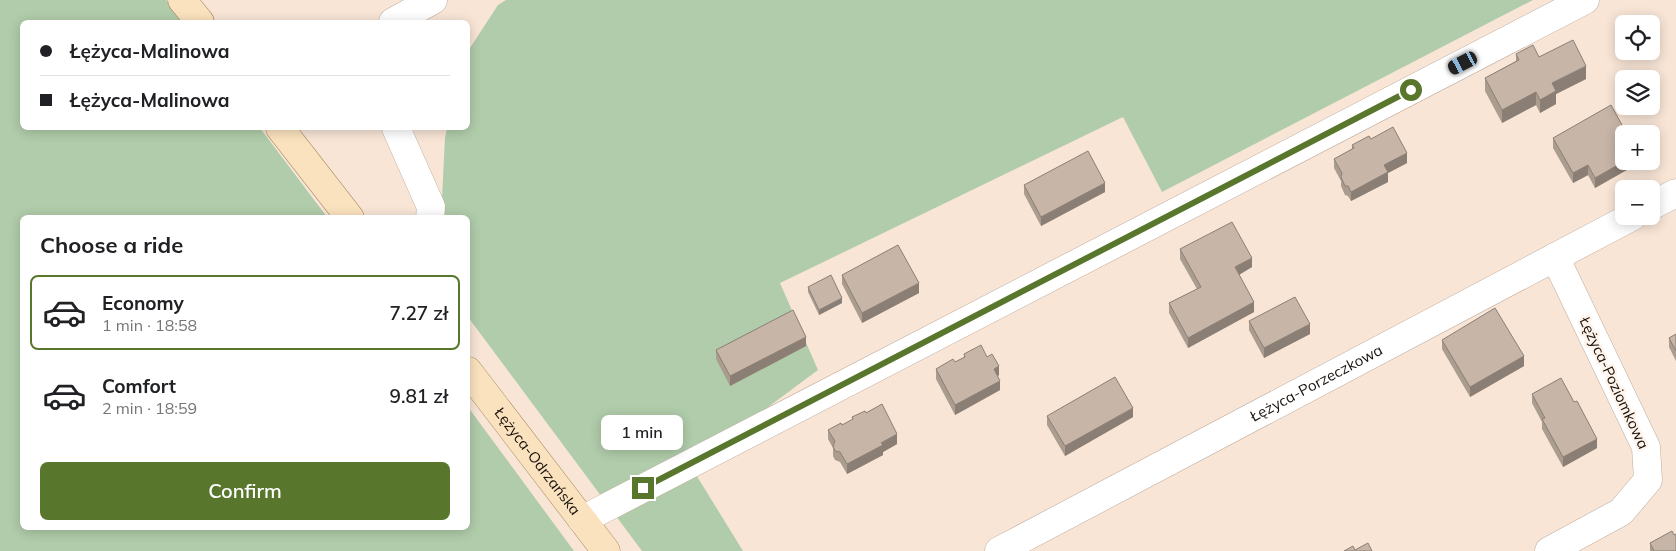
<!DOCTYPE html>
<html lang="en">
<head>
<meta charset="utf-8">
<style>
	:root { --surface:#fff; --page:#f2f2f2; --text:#202124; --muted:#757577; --line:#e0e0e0; --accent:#58762c }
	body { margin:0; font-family:Mulish,sans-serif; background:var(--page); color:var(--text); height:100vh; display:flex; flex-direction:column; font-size:19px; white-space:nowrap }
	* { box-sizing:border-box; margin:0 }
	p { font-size:16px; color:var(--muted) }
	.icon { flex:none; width:28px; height:28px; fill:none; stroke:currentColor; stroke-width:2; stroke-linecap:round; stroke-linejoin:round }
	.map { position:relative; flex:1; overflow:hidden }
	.details { position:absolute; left:20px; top:215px; width:450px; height:315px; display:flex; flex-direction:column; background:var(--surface); border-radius:8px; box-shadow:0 2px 12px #0003 }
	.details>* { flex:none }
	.banner { position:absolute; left:20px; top:20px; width:450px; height:110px; border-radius:8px; box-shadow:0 2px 12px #0003; display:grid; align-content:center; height:110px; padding:0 20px; background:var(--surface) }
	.controls { position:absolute; left:1615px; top:15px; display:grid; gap:10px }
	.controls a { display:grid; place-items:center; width:45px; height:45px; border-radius:8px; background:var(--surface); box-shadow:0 2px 12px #0003; font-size:25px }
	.end { position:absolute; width:22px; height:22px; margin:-11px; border:6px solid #58762c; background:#fff; box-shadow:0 0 0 2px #fff }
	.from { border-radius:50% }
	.bubble { position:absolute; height:35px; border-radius:8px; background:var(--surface); box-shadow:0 2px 12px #0003; font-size:16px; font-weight:600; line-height:35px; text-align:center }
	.car { position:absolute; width:15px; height:30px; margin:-15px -8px; border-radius:6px; box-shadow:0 0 4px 1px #0007; background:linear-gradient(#222 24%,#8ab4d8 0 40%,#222 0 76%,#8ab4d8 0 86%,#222 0) }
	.banner b { display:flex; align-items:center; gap:18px; height:48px; font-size:19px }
	.banner b+b { border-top:1px solid var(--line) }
	.banner i { width:12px; height:12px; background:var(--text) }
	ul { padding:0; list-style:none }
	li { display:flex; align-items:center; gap:15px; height:75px; margin:0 10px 8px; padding:0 10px; border:2px solid transparent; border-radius:8px }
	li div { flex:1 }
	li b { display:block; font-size:19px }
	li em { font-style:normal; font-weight:600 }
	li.on { border-color:var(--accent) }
	li>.icon { width:45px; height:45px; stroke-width:1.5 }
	h2 { padding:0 20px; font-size:22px; line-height:60px }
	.button { display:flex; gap:10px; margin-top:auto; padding:10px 20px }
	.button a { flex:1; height:58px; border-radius:8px; background:var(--accent); color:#fff; font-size:20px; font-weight:600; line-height:58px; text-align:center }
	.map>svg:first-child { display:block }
</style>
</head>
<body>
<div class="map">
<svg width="1676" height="551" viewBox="0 0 1676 551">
	<rect width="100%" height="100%" fill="#f8e5d6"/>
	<g fill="#b0ccaa">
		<path d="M0 0H166L183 22H22V128H260L327 217 22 218V528H468V407L574 551H0Z"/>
		<path d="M506 0H1533L1162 192 1123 117 780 283 818 370 690 465 743 551H642L468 317V218H441L445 138 447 128H468V51L498 5Z"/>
	</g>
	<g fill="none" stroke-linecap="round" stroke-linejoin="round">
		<g stroke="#bfad9f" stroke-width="29">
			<g id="minor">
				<path d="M393 22 433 0"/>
				<path d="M396 128 431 207 430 218"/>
				<path d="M1651 206 1676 193"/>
				<path d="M582 520 1585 0"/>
				<path id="s1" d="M999 551 1633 216"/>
				<path d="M1549 551 1621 512 1648 480 1646 447 1555 257"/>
			</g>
		</g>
		<g stroke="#a98c63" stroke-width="29">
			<g id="major">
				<path d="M182 0 200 22"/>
				<path d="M280 128 350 218"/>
				<path id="s2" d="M468 371 606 551"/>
			</g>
		</g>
		<use href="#minor" stroke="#fff" stroke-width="28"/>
		<use href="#major" stroke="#fbe2be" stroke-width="28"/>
	</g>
	<g fill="#ab9c90">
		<path d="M1516 54 1539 57 1586 79 1556 94V104L1540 113 1536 105 1502 123 1485 91V78L1516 61Z"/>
		<path d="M1553 138 1639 161V163L1595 188 1588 175 1573 183 1553 148Z"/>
		<path d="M1371 139 1407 163 1388 173V182L1351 201 1348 196 1345 195 1341 186V181L1334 168V159L1352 149V145Z"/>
		<path d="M1024 185 1105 192 1041 226 1024 194Z"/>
		<path d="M1180 249 1252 267 1239 275 1254 312 1188 348 1169 313V303L1197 289 1180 259Z"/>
		<path d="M842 275 919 293 862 323 842 284Z"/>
		<path d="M808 287 842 303 819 315 808 292Z"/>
		<path d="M1249 321 1310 334 1264 358 1249 330Z"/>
		<path d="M1676 334V361L1669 347V338Z"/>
		<path d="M1442 340 1524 366 1470 397 1442 349Z"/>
		<path d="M806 346 730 386 716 359V350Z"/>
		<path d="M964 354 987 357 999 375 998 376 1000 390 955 415 936 379V369L955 362 964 357Z"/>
		<path d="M1532 394 1597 448 1563 467 1542 429V422L1532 403Z"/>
		<path d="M866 413 897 444 883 452V455L847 474 840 462 835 460 833 456V448L828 439V430L842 425 852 420V417Z"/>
		<path d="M1047 416 1133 417 1065 456 1047 425Z"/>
		<path d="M1674 535 1676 551H1650V543Z"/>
	</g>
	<g fill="#8b7f75">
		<path d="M1586 66V79L1556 94V104L1540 113V100L1552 83Z"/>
		<path d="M1536 92V105L1502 123V110Z"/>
		<path d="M1407 153V163L1388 173V182L1351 201V192L1384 165Z"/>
		<path d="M1625 161H1639V163L1595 188V178Z"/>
		<path d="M1588 165V175L1573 183V173Z"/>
		<path d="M1105 183V192L1041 226V217Z"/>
		<path d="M1252 258V267L1235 277V267Z"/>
		<path d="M919 283V293L862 323V313Z"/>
		<path d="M842 298V303L819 315V310Z"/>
		<path d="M1254 302V312L1188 348V338Z"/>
		<path d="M1310 324V334L1264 358V348Z"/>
		<path d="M806 337V346L730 386V376Z"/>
		<path d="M1524 356V366L1470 397V387Z"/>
		<path d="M999 366V375L994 378V369Z"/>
		<path d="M1000 381V390L955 415V405Z"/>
		<path d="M1133 408V417L1065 456V446Z"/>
		<path d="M897 434V444L883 452V455L847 474V464Z"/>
		<path d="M1597 439V448L1563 467V457Z"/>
	</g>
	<g fill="#c7b5a7" stroke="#8b7f75">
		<path d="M1573 40 1586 66 1552 83 1556 91 1540 100 1536 92 1502 110 1485 78 1519 60 1516 54 1533 45 1539 57Z"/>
		<path d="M1611 105 1627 134H1624V161H1625L1595 178 1588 165 1573 173 1553 138Z"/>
		<path d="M1393 127 1407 153 1384 165 1388 172 1351 192 1348 186H1345L1341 177 1342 173 1334 159 1354 148 1352 145 1369 136 1371 139Z"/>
		<path d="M1088 151 1105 183 1041 217 1024 185Z"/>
		<path d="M1232 222 1252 258 1235 267 1254 302 1188 338 1169 303 1201 287 1180 249Z"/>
		<path d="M898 245 919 283 862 313 842 275Z"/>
		<path d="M831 275 842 298 819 310 808 287Z"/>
		<path d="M1295 297 1310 324 1264 348 1249 321Z"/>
		<path d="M1495 308 1524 356 1470 387 1442 340Z"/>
		<path d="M793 310 806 337 730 376 716 350Z"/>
		<path d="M1676 334V351L1669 338Z"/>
		<path d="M981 345 987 357 992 354 999 366 994 369 1000 381 955 405 936 369 953 359 955 362 965 357 964 354Z"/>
		<path d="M1115 377 1133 408 1065 446 1047 416Z"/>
		<path d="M1561 378 1574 402 1577 401 1597 439 1563 457 1542 419 1545 418 1532 394Z"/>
		<path d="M882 404 897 434 881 443 883 445 847 464 840 452 835 451 833 446 835 441 828 430 841 423 842 425 853 419 852 417 865 411 866 413Z"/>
		<path d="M1672 531 1674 535 1676 534V551H1654L1650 543Z"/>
		<path d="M1368 543 1372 551H1344L1353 546 1355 550Z"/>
	</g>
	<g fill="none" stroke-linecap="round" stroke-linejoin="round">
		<path stroke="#58762c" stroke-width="6" d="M643 488 1411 90"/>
	</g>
	<g text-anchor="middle" stroke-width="5" stroke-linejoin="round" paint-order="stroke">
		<g font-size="15" fill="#17110c" stroke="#fff4eb">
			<text transform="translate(1614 383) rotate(65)" y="5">Łężyca-Poziomkowa</text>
			<text dy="5" stroke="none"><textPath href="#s1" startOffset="359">Łężyca-Porzeczkowa</textPath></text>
			<text dy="5" stroke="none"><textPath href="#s2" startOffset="114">Łężyca-Odrzańska</textPath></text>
		</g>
	</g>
</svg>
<div class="controls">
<a><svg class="icon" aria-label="locate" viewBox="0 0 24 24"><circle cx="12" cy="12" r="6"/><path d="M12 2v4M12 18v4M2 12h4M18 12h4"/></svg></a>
<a><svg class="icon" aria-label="layers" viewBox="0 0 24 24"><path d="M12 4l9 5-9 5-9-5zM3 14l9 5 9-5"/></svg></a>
<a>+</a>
<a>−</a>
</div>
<i class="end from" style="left:1411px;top:90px"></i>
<i class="end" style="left:643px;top:488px"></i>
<div class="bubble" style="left:601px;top:415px;width:82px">1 min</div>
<i class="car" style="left:1463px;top:63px;rotate:243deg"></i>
<div class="banner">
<b><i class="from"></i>Łężyca-Malinowa</b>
<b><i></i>Łężyca-Malinowa</b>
</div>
<section class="details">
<h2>Choose a ride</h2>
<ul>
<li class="on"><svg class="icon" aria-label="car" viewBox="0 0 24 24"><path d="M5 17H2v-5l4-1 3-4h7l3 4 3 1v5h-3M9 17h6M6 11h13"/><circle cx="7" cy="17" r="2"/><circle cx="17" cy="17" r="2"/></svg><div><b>Economy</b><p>1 min · 18:58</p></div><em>7.27 zł</em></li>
<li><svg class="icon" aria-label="car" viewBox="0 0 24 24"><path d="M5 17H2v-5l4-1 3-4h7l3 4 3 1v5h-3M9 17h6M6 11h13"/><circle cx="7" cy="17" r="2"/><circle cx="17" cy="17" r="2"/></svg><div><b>Comfort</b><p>2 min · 18:59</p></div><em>9.81 zł</em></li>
</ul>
<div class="button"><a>Confirm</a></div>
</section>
</div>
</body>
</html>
